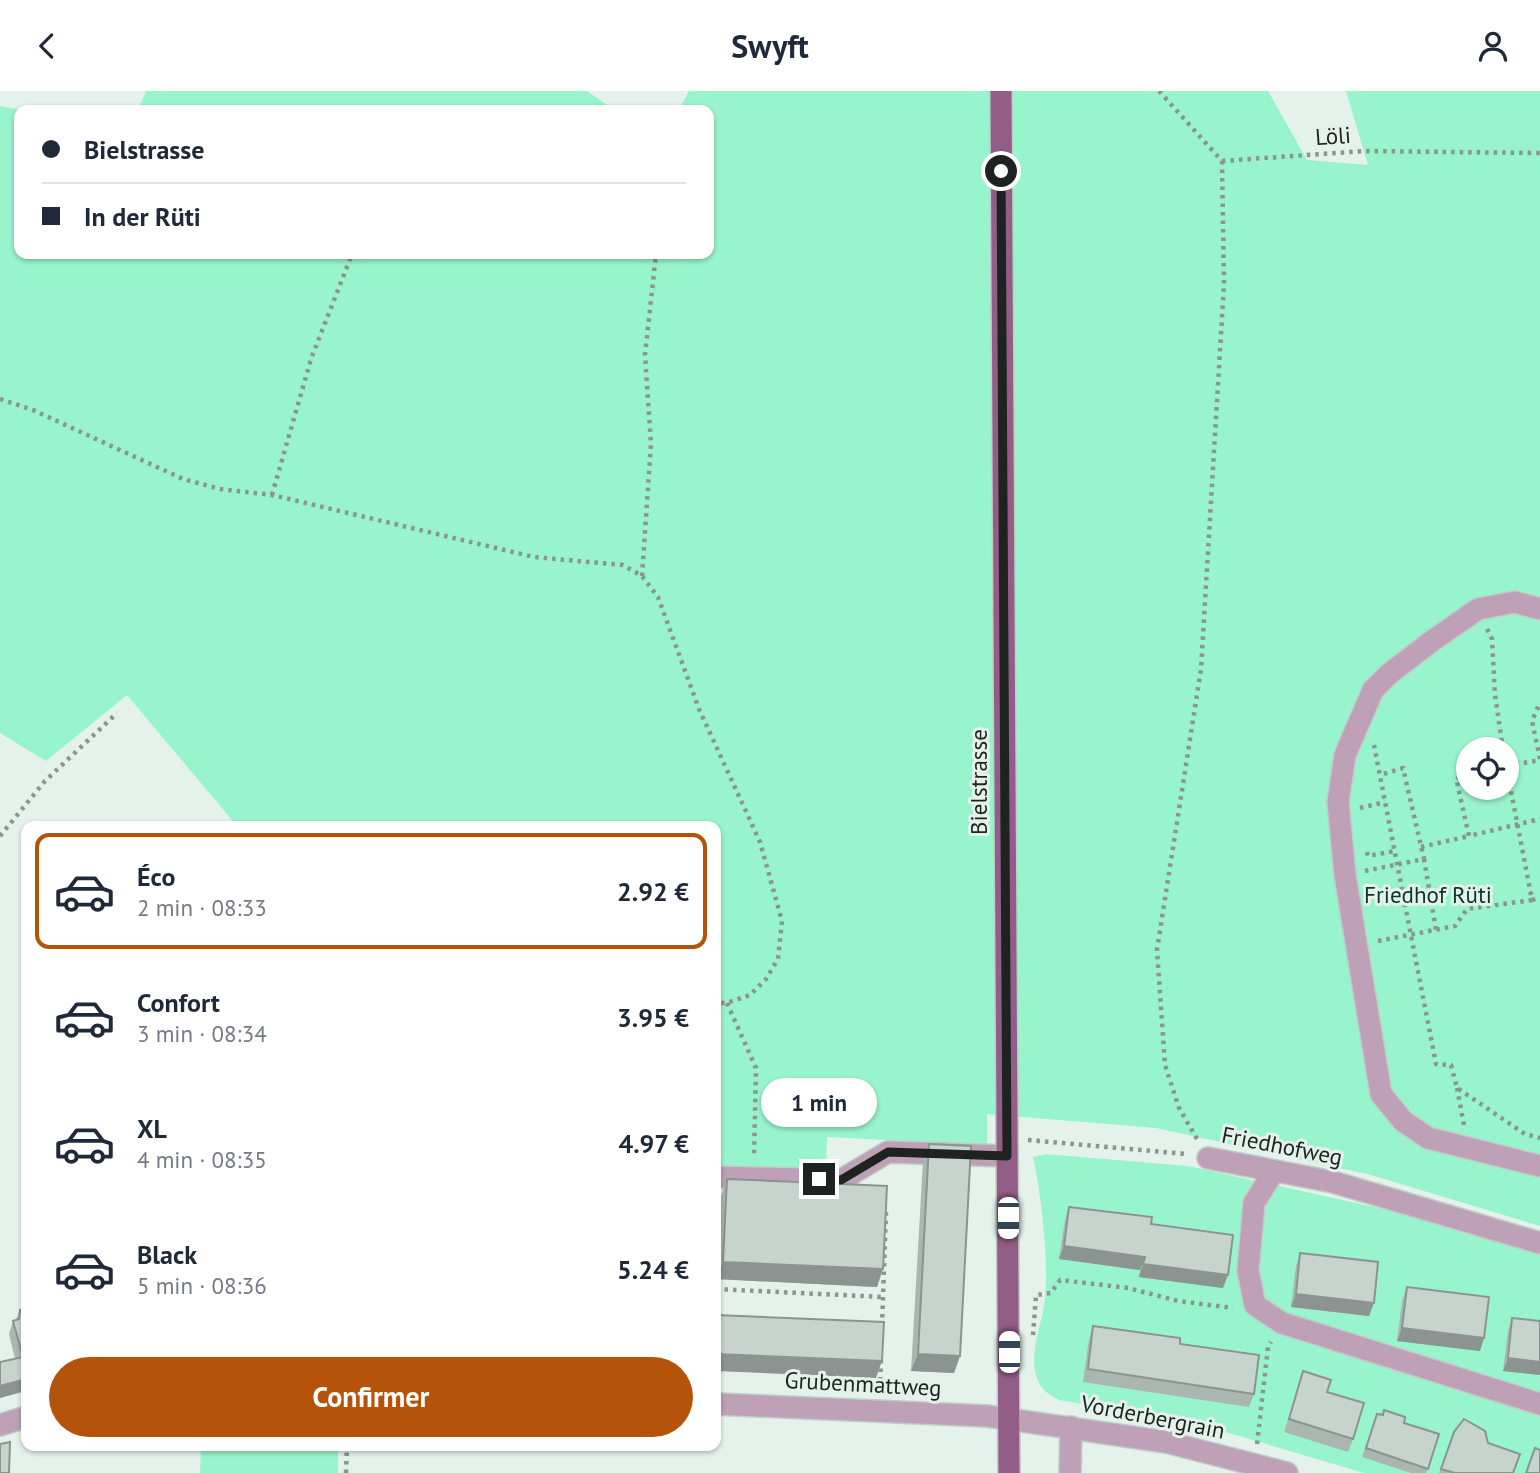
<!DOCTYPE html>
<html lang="fr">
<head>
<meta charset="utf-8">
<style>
	:root { --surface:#fff; --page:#f6f6f7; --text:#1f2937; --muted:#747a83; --line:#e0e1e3; --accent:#b45309 }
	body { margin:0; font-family:"PT Sans",sans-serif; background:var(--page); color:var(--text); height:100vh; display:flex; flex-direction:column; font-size:26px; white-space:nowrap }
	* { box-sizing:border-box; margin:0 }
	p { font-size:23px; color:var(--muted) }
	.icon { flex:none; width:38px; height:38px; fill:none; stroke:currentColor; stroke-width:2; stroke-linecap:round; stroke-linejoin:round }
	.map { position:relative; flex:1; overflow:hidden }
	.sheet { position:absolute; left:21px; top:730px; width:700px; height:630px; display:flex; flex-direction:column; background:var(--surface); border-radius:14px; box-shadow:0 2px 5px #0004 }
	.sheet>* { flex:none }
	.guide { position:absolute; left:14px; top:14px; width:700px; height:154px; border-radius:14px; box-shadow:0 2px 5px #0004; display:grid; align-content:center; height:154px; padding:0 28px; background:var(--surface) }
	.fabs { position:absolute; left:1456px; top:646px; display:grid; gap:14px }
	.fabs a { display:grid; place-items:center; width:63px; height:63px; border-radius:50%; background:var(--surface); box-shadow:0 2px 5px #0004; font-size:35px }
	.end { position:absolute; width:32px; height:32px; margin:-16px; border:9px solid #1e2321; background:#fff; box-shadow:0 0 0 4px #fff }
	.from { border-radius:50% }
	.bubble { position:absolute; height:49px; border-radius:24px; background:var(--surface); box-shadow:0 2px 5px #0004; font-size:23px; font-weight:700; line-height:49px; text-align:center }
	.car { position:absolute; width:21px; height:42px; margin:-21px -10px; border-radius:9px; box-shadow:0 0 5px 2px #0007; background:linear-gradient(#fff 24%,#345 0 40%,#fff 0 76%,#345 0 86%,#fff 0) }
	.guide b { display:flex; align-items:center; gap:24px; height:66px; font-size:26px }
	.guide b+b { border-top:2px solid var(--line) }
	.guide i { width:18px; height:18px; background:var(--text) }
	ul { padding:12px 0 0; list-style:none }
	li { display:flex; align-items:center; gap:21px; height:116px; margin:0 14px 10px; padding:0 14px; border:4px solid transparent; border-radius:14px }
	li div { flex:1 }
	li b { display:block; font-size:26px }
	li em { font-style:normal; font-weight:700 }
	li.current { border-color:var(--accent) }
	li>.icon { width:63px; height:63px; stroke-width:1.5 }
	.cta { display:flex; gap:14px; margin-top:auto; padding:14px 28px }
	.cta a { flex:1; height:80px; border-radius:42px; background:var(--accent); color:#fff; font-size:28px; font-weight:700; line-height:80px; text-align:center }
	header { display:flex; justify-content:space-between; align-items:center; height:91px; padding:0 28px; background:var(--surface); font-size:32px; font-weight:700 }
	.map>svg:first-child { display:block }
</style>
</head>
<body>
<header><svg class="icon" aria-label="back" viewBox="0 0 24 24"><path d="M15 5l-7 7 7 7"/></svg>Swyft<svg class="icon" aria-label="person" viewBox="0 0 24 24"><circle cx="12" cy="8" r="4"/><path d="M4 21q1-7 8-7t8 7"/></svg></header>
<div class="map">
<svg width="1540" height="1382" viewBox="0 0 1540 1382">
	<rect width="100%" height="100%" fill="#e4f2eb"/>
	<g fill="#98f4cc" fill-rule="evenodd">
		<path d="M146 0H587L614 19H138Z"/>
		<path d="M689 0H1268L1307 69 1368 74 1346 0H1540V1135L1371 1084 1156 1037 987 1023V1054L827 1046 826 1077 716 1075V735H237L127 604 46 670 0 642V15L21 19 19 163H709V19H679ZM1468 658H1507V696H1468Z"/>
		<path d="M1046 1063 1188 1075 1388 1119 1540 1164V1382H1364L1195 1332 1059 1309C1048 1303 1041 1299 1037 1287 1028 1261 1043 1232 1045 1207 1049 1172 1041 1101 1033 1066Z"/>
		<path d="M201 1355H338V1382H200Z"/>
	</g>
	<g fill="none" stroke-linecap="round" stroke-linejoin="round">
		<g stroke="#c0cdc7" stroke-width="24">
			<g id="minor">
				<path d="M1540 518 1515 511 1478 518 1432 550 1389 583 1373 599 1345 664 1338 711 1345 784 1381 1003 1403 1030 1428 1047 1540 1075"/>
				<path d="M1208 1067 1333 1091 1540 1152"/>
				<path d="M1274 1080 1254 1112 1248 1180 1255 1214 1282 1232 1540 1313"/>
				<path d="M716 1086 841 1089 888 1061 1007 1065"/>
				<path d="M716 1313 987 1325 1166 1351 1287 1382"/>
				<path d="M0 1334 26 1326"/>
				<path d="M1070 1382 1071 1336"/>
			</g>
		</g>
		<g stroke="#c0cdc7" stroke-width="24">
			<path id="major" d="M1001 0 1009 1382"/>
		</g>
		<g stroke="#8b9590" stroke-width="4.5" stroke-dasharray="3.5 5" stroke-linecap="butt">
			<path d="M1159 0 1222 70"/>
			<path d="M407 19 410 12"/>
			<path d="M1222 70 1364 60 1540 62"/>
			<path d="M0 308 33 319 183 388 220 398 272 404 534 466 623 474 642 485 658 506 699 618 760 751 782 830 778 868 766 888 750 904 727 912H716"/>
			<path d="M272 404 311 268 352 163"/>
			<path d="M642 485 651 353 645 264 656 163"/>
			<path d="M1487 538 1492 548 1495 604 1503 658"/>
			<path d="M1374 654 1436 973 1451 974 1457 997 1525 1043 1540 1047"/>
			<path d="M1540 668 1532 630 1540 611"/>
			<path d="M1507 675 1540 669"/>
			<path d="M1468 684 1456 687 1469 745 1540 728"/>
			<path d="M1360 717 1385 711"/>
			<path d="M0 745 45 690 117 622"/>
			<path d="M1421 756 1469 745"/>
			<path d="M1367 761 1368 765 1395 760"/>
			<path d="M1424 768 1436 839"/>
			<path d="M1365 780 1424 768 1403 677 1380 684"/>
			<path d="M1532 809 1540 806"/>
			<path d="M1378 850 1455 835 1467 818 1532 809 1507 679"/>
			<path d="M727 912 756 977 754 1066"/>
			<path d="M1457 997 1464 1034"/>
			<path d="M1197 1048 1179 1017 1165 974 1157 859 1201 578 1224 193 1222 70"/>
			<path d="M1028 1049 1187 1063"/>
			<path d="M716 1198 883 1206"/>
			<path d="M882 1235 886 1121"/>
			<path d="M1033 1244 1036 1204 1051 1202 1060 1189 1128 1197 1178 1210 1233 1217"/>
			<path d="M880 1298 881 1268"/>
			<path d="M1257 1353 1268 1256 1271 1251"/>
			<path d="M346 1382 347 1354"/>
		</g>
		<use href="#minor" stroke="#bea0b7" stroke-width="21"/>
		<use href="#major" stroke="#925e88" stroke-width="21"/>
	</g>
	<g fill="#aab6b0">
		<path d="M929 1053 960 1265 954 1282 911 1280 923 1070Z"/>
		<path d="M727 1088 877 1196 716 1188 721 1105Z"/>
		<path d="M1069 1116 1151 1133 1223 1197 1139 1186 1140 1179 1059 1168 1065 1129Z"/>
		<path d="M1300 1162 1369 1225 1291 1216 1296 1175Z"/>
		<path d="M1407 1196 1480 1260 1397 1250 1402 1210Z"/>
		<path d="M20 1219 26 1300 15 1268 9 1243 13 1230 16 1229Z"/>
		<path d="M1512 1227 1540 1230V1284L1503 1280 1508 1240Z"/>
		<path d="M1093 1235 1180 1253 1254 1303 1249 1316 1083 1291 1089 1248Z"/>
		<path d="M1303 1280 1353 1348 1348 1361 1284 1341Z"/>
		<path d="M1377 1323 1439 1343 1426 1382H1411L1362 1366Z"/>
		<path d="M1454 1341 1488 1352 1513 1382H1439Z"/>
	</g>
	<g fill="#8b9490">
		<path d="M1064 1155 1145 1166 1140 1179 1059 1168Z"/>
		<path d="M723 1171 883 1178 877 1196 716 1188Z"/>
		<path d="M1143 1173 1228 1184 1223 1197 1139 1186Z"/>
		<path d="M1296 1203 1374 1212 1369 1225 1291 1216Z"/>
		<path d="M1402 1237 1484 1247 1480 1260 1397 1250Z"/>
		<path d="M716 1263 882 1270 876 1287 716 1280Z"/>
		<path d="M918 1263 960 1265 954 1282 911 1280Z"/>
		<path d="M1508 1267 1540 1271V1284L1503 1280Z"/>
		<path d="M26 1288V1300L0 1307V1295Z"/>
	</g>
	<g fill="#c6d4cd" stroke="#8b9490" stroke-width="2">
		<path d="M929 1053 971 1055 960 1265 918 1263Z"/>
		<path d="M727 1088 887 1095 883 1178 723 1171Z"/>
		<path d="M1069 1116 1152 1126 1151 1133 1233 1144 1228 1184 1143 1173 1145 1166 1064 1155Z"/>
		<path d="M1300 1162 1378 1171 1374 1212 1296 1203Z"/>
		<path d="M1407 1196 1489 1206 1484 1247 1402 1237Z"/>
		<path d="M20 1219H26V1288L0 1295V1271L23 1266 13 1230 19 1228Z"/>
		<path d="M716 1224 884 1231 882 1270 716 1263Z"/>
		<path d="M1512 1227 1540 1230V1271L1508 1267Z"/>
		<path d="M1093 1235 1180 1247V1253L1259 1264 1254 1303 1088 1278Z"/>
		<path d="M1303 1280 1331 1289 1327 1301 1364 1312 1353 1348 1289 1328Z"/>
		<path d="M1384 1319 1405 1326 1404 1332 1439 1343 1428 1378 1366 1357 1377 1323 1383 1324Z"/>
		<path d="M1464 1328 1485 1340 1488 1352 1520 1363 1513 1382H1455L1441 1378 1454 1341Z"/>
		<path d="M10 1351 9 1382H0V1353Z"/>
		<path d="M1535 1357 1540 1359V1382H1526Z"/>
	</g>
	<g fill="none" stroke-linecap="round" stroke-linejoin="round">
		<path stroke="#1e2321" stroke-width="9" d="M819 1088 841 1089 888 1061 1007 1065 1001 80"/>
	</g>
	<g text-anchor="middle" stroke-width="6" stroke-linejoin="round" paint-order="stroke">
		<g font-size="23" fill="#1e2321" stroke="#e4f2eb">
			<text transform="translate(1333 45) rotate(-4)" y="8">Löli</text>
			<text transform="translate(979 691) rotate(-90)" y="8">Bielstrasse</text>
			<text transform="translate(1282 1055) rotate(11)" y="8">Friedhofweg</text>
			<text transform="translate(863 1293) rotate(3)" y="8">Grubenmattweg</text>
			<text transform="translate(1153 1326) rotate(11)" y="8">Vorderbergrain</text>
		</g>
		<g font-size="23" fill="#0c3627" stroke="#e4f2eb">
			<text x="1428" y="812">Friedhof Rüti</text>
		</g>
	</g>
</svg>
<div class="fabs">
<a><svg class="icon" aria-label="locate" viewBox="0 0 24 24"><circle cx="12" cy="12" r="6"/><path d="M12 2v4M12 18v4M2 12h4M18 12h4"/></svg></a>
</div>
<i class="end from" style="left:1001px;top:80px"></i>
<i class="end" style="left:819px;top:1088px"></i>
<div class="bubble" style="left:761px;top:987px;width:116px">1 min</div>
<i class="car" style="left:1008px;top:1127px;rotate:180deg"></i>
<i class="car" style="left:1009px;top:1261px;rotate:0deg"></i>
<div class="guide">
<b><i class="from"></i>Bielstrasse</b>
<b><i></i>In der Rüti</b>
</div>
<section class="sheet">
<ul>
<li class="current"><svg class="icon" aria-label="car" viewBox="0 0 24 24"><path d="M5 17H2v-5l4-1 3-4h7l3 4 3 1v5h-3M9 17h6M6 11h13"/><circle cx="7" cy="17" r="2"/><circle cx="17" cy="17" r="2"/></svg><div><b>Éco</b><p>2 min · 08:33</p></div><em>2.92 €</em></li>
<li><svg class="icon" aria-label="car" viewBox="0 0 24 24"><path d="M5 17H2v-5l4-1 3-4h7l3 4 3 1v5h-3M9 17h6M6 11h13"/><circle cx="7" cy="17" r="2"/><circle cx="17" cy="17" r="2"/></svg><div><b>Confort</b><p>3 min · 08:34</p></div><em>3.95 €</em></li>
<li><svg class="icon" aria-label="car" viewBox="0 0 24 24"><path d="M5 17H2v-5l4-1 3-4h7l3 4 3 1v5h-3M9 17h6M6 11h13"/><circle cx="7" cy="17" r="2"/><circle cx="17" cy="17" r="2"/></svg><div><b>XL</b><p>4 min · 08:35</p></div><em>4.97 €</em></li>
<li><svg class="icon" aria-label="car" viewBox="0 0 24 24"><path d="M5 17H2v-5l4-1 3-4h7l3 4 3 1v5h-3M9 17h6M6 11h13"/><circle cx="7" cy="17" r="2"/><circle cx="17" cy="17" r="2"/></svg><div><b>Black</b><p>5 min · 08:36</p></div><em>5.24 €</em></li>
</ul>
<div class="cta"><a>Confirmer</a></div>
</section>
</div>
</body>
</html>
